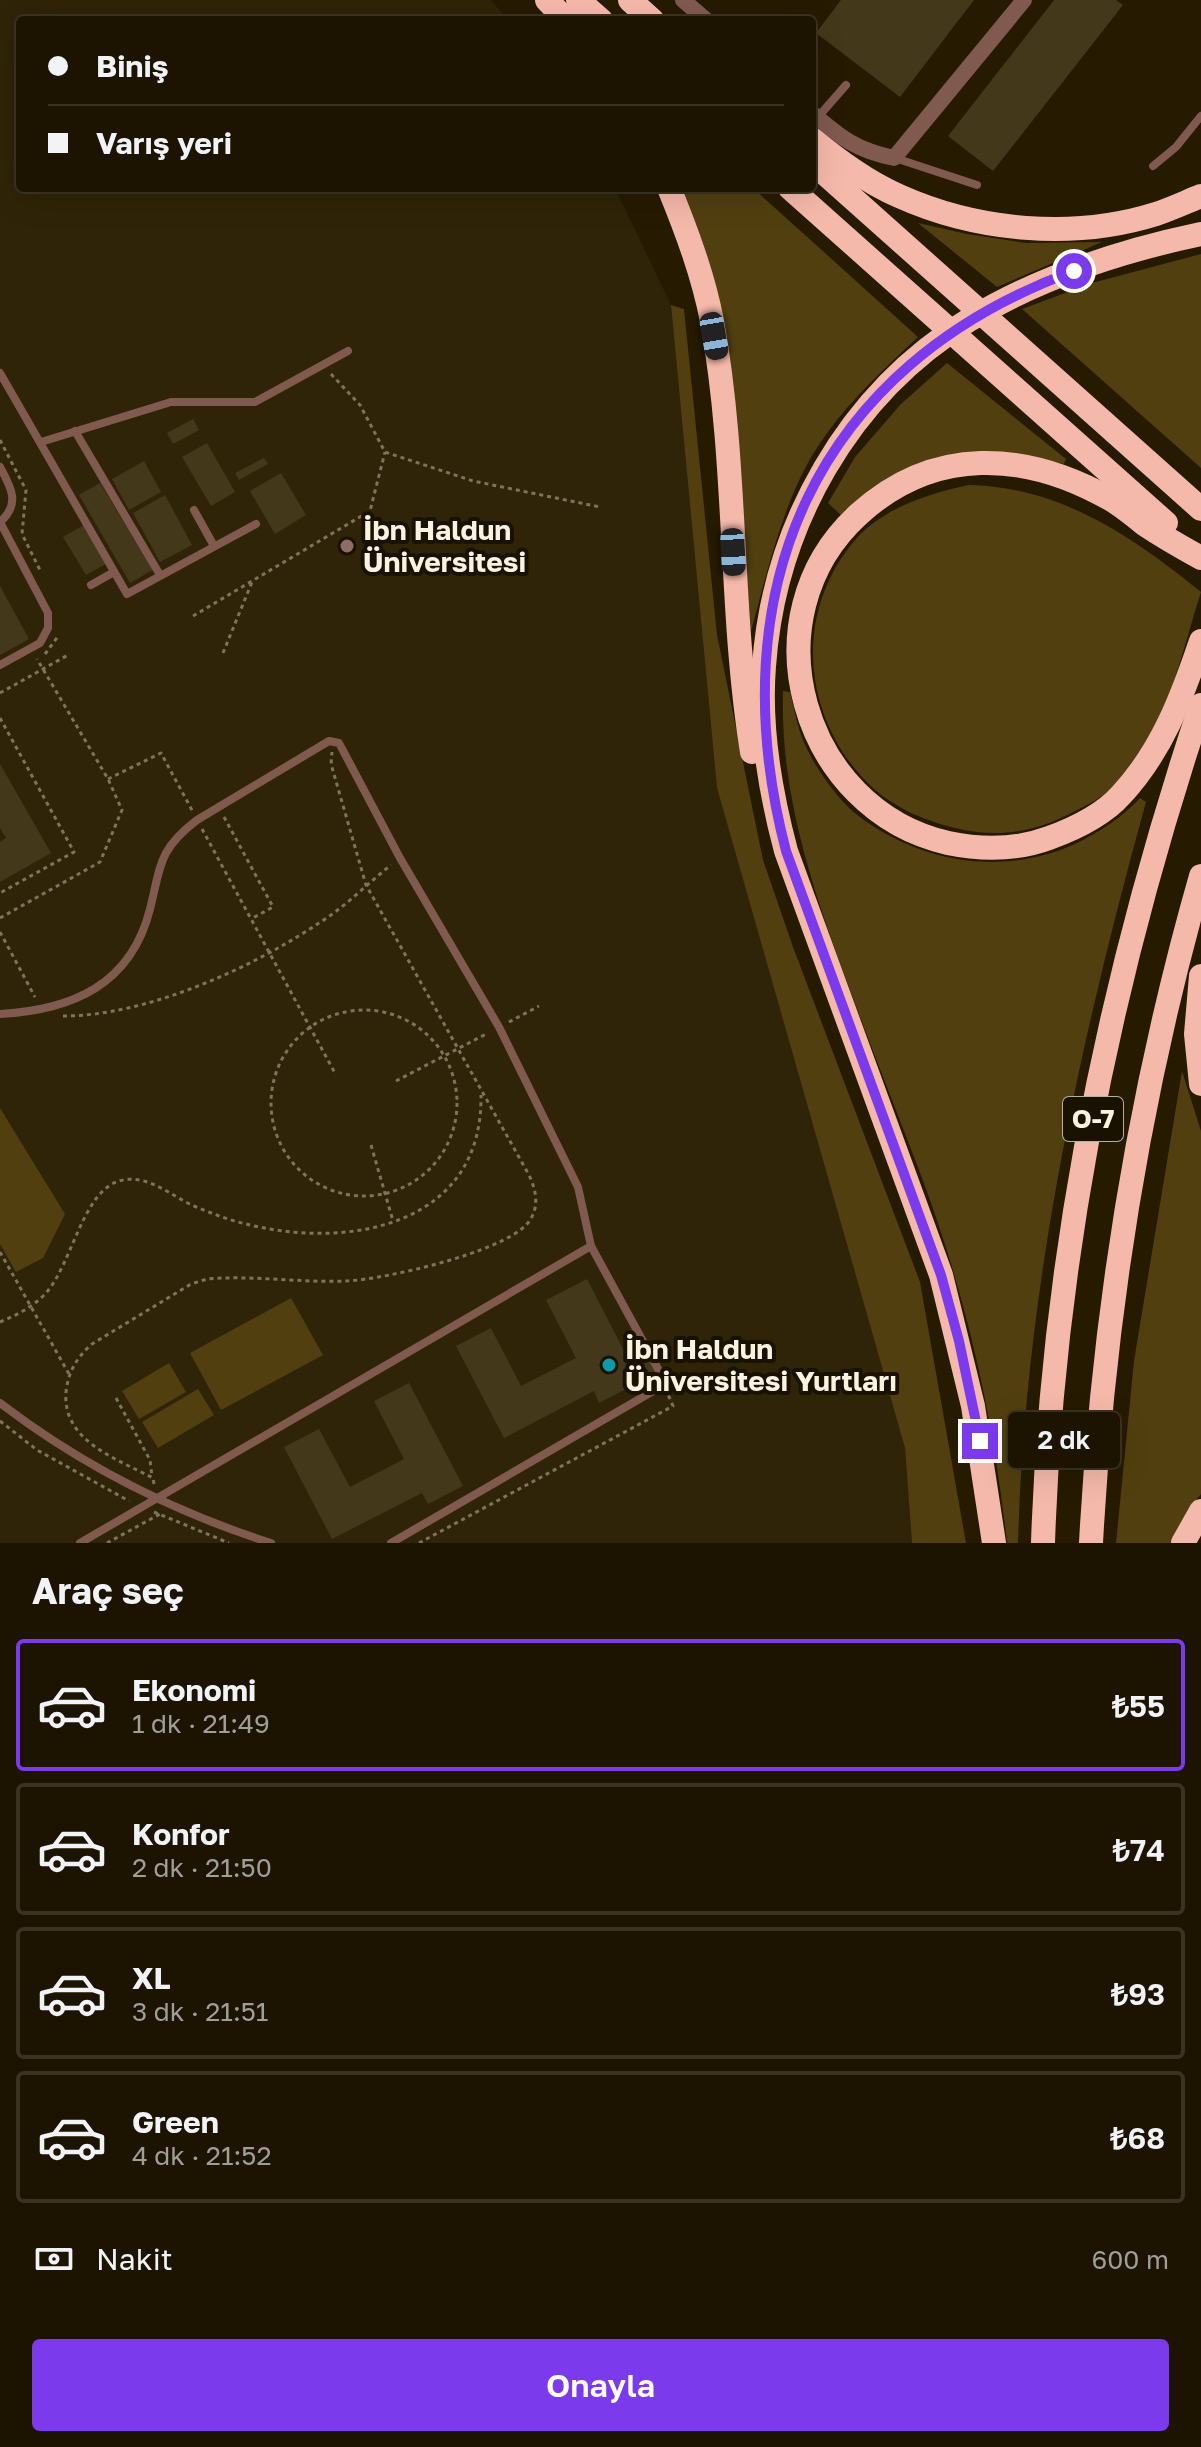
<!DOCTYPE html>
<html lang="tr">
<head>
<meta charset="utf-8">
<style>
	:root { --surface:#1c1400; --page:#29210f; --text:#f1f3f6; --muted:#a09e99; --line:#3a3322; --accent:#7c3aed }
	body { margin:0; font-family:"Golos Text",sans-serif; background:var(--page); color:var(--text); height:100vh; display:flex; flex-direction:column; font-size:30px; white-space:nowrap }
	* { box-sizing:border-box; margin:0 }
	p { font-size:26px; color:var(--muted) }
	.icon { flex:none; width:44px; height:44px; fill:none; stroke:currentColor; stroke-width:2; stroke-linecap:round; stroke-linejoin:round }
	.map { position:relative; height:1543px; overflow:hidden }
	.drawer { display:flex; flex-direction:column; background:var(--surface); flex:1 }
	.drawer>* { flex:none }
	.top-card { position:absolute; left:16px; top:16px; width:800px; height:176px; border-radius:8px; box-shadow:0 8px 32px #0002,0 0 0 2px var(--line); display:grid; align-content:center; height:176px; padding:0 32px; background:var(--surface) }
	.end { position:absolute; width:36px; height:36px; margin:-18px; border:10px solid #7c3aed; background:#fff; box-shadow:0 0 0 4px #fff }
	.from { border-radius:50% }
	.bubble { position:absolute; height:56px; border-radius:8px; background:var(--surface); box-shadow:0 8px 32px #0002,0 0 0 2px var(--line); font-size:26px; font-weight:600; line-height:56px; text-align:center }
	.car { position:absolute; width:24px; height:48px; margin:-24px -12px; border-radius:10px; box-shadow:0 0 6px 2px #0007; background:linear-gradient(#222 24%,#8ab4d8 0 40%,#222 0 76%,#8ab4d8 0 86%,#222 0) }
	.top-card b { display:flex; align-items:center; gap:28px; height:76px; font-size:30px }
	.top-card b+b { border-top:2px solid var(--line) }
	.top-card i { width:20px; height:20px; background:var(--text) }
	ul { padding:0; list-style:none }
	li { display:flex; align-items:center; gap:24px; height:132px; margin:0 16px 12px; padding:0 16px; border:4px solid var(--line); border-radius:8px }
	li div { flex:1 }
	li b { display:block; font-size:30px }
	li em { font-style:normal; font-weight:600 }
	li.selected { border-color:var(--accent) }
	li>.icon { width:72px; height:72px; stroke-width:1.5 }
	h2 { padding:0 32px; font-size:36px; line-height:96px }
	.pay { display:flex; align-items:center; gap:20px; height:88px; padding:0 32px; font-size:30px }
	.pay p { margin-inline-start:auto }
	.button { display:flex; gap:16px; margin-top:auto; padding:16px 32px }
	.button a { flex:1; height:92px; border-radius:8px; background:var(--accent); color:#fff; font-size:32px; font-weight:600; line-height:92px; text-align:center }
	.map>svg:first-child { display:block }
</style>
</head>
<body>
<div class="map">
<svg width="1201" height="1543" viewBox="0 0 1201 1543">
	<rect width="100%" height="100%" fill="#261a00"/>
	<path fill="#2f2407" d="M0 0H491L508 20H20V188H615L671 305 717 788 905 1448 912 1543H0Z"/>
	<g fill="#513f0f">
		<path d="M679 188H753L918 337C885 368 852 398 825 436 785 491 769 566 751 631 747 576 743 522 739 467 732 372 724 273 679 188Z"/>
		<path d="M918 223 967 234 1026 243 1102 242 997 287Z"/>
		<path d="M1201 254V468L1022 309 1092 283Z"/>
		<path d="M671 305 684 309 717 635 763 860 793 947 920 1282 966 1543H912L905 1448 717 788Z"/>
		<path d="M947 363 1066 459 1064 464 1010 454 843 517 828 503 855 457 901 404Z"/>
		<path d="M969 485C1060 487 1132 536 1201 592 1181 654 1167 729 1122 780 1106 797 1081 808 1061 818 1027 834 991 837 955 828 926 821 897 809 874 789 802 723 791 613 856 539 883 508 930 493 969 485Z"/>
		<path d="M783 691 790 692C794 708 797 725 803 740 812 763 836 798 856 814 919 863 1002 877 1075 844 1099 832 1122 818 1140 798L1146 802C1079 1045 1025 1290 1018 1543H1007C993 1415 967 1299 922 1178 895 1106 866 1035 840 963 808 875 780 786 783 691Z"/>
		<path d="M1182 1071 1201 1131V1494L1189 1508 1172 1543H1116L1134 1361Z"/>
		<path d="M0 1108 65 1214 43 1258 16 1272 0 1244Z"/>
		<path d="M291 1298 323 1355 221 1410 190 1353Z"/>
		<path d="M169 1363 186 1392 139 1419 122 1391Z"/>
		<path d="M198 1389 214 1415 158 1448 142 1422Z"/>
	</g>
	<g fill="#44381a">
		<path d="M841 0H974L900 97 816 33Z"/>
		<path d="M1054 0H1116L1123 5 993 171 948 136Z"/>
		<path d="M193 419 199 430 173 444 167 433Z"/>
		<path d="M207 443 235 492 211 506 182 457Z"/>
		<path d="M264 458 268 464 239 480 235 473Z"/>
		<path d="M144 461 161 492 129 510 112 479Z"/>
		<path d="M281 473 306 515 275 534 250 491Z"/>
		<path d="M100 483 153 570 130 583 79 495Z"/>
		<path d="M165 495 192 545 160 562 133 513Z"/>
		<path d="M84 525 106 564 86 575 63 537Z"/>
		<path d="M0 586 29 639 0 655Z"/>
		<path d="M0 764 51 853 0 882V842L6 838 0 828Z"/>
		<path d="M587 1279 623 1349 629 1346 623 1333 635 1327 659 1372 599 1403 594 1391 504 1438 456 1346 491 1328 521 1386 576 1358 546 1300Z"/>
		<path d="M409 1383 463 1486 428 1504 422 1493 332 1539 284 1447 319 1429 350 1487 404 1459 374 1401Z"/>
	</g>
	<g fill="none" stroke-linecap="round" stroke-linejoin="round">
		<g stroke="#7e745e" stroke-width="3" stroke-dasharray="4 4" stroke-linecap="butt">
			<path d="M331 374 360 405 385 452 473 481 600 507"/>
			<path d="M0 440 26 490 22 534 41 572"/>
			<path d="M193 616 370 511 385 452"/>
			<path d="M223 653 252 582"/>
			<path d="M45 654 59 635"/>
			<path d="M0 693 68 655"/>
			<path d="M0 718 74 852 0 893"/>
			<path d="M108 779 161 753 193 812"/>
			<path d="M224 817 273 907 251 919"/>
			<path d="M202 829 336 1075"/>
			<path d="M0 918 100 862 122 810 108 779 37 659"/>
			<path d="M0 932 35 997"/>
			<circle cx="364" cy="1103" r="93"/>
			<path d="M63 1016C146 1016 250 969 319 923 345 907 367 884 391 865"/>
			<path d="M509 1022 539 1006"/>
			<path d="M396 1081 488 1033"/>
			<path d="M371 1145 393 1221"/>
			<path d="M0 1252 69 1374"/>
			<path d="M0 1322C17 1315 33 1307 46 1293 71 1265 82 1196 116 1182 145 1171 169 1195 194 1206 211 1213 228 1220 246 1224 348 1250 483 1226 481 1095"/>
			<path d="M116 1398 150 1460 152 1477"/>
			<path d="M0 1421 37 1450 129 1501"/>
			<path d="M154 1484 153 1478C117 1459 62 1441 66 1392 68 1372 77 1357 92 1344L191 1284 207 1279C253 1275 300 1283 347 1281 386 1279 499 1253 526 1225 540 1210 537 1192 529 1175L366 885 331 764 332 752"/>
			<path d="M154 1512 229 1543"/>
			<path d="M107 1543 160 1514"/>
			<path d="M419 1543 673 1406 667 1392"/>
		</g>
		<g stroke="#80594f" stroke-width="8">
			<path d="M818 117 846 85"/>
			<path d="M895 158 977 185"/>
			<path d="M1153 166 1176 147 1201 116"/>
			<path d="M0 373 127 594 256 524"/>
			<path d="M75 431 160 575"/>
			<path d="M41 442 171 402H255L348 351"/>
			<path d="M0 467C11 487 21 504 0 522L48 613V628L40 643 0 665"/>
			<path d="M194 510 214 546"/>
			<path d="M91 585 114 572"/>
			<path d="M0 1014C72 1010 131 985 150 909 161 865 158 850 197 820L329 741 339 743 400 858 499 1027 578 1187 591 1246 663 1378 655 1390 391 1543"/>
			<path d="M0 1403C81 1465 174 1512 271 1543"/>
			<path d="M80 1543 591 1246"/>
		</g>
		<g stroke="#80594f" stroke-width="16">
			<path d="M683 0 706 20"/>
			<path d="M812 113C841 138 856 150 894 158L1024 0"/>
		</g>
		<g stroke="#f5b9ab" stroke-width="24">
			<path d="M547 0 566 20"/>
			<path d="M578 0 601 20"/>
			<path d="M630 0 652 20"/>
			<path d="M812 139C839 161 867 182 899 196 977 231 1073 240 1156 214 1171 209 1186 202 1201 196"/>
			<path d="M812 162 1201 509"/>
			<path d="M669 188C687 232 703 275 712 321 738 464 729 610 752 752"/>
			<path d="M790 188 1166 523"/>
			<path d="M1201 558C1181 547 1162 536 1144 524 1133 515 1122 506 1110 499 1025 451 934 446 859 514 745 617 802 810 948 843 982 850 1017 850 1049 838 1074 829 1103 815 1121 795 1162 751 1182 697 1201 641"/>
			<path d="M1201 976 1196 1034 1201 1084"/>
			<path d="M994 1543 973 1406 941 1275 786 851C770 791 759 728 764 666 774 526 848 394 969 320 1040 277 1120 251 1201 234"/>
			<path d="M1043 1543C1052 1259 1111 974 1201 705"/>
			<path d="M1091 1543C1103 1318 1139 1093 1201 876"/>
			<path d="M1183 1543 1201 1511"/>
		</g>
	</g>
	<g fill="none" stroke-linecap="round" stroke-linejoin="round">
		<path stroke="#7c3aed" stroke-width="10" d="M980 1441 959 1341 941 1275 786 851C718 591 814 366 1074 271"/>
	</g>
	<circle fill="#8d6e63" stroke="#1a1200" stroke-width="3" cx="347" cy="546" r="8"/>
	<circle fill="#0f9aa8" stroke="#1a1200" stroke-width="3" cx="609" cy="1365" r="8"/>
	<g text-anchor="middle" stroke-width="8" stroke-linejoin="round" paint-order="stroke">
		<rect fill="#1a1200" stroke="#b7b09e" stroke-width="2" x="1063" y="1097" width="60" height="44" rx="6"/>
		<g font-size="26" font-weight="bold" fill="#faf3e1">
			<text x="1093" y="1128">O-7</text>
		</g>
		<g font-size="28" font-weight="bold" fill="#faf3e1" stroke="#1a1200" text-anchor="start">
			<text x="363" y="540">İbn Haldun<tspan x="363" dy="32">Üniversitesi</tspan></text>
			<text x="625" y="1359">İbn Haldun<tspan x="625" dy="32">Üniversitesi Yurtları</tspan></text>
		</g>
	</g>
</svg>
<i class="end from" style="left:1074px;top:271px"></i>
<i class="end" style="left:980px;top:1441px"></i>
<div class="bubble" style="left:1008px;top:1412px;width:112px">2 dk</div>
<i class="car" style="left:714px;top:336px;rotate:170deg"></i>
<i class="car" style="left:733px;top:552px;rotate:177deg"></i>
<div class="top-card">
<b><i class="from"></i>Biniş</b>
<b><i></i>Varış yeri</b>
</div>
</div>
<section class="drawer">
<h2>Araç seç</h2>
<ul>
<li class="selected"><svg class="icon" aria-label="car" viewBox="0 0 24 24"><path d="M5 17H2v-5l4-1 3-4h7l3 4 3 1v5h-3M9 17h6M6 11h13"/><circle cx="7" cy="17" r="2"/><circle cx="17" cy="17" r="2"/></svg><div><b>Ekonomi</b><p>1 dk · 21:49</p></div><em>₺55</em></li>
<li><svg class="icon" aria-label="car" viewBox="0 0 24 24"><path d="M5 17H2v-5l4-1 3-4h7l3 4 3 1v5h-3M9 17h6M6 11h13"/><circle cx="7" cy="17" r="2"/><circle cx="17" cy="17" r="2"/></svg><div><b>Konfor</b><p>2 dk · 21:50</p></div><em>₺74</em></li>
<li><svg class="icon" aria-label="car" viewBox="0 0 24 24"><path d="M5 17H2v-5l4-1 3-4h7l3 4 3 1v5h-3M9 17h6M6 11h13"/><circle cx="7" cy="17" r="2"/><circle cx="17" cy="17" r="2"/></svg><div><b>XL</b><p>3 dk · 21:51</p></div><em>₺93</em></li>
<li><svg class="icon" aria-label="car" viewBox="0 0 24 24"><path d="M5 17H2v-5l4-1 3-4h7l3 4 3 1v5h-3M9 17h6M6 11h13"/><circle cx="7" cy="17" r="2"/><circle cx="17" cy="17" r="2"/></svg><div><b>Green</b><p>4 dk · 21:52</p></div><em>₺68</em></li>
</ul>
<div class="pay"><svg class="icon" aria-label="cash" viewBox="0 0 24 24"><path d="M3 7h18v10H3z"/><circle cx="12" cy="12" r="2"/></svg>Nakit<p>600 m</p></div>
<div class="button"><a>Onayla</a></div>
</section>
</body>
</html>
